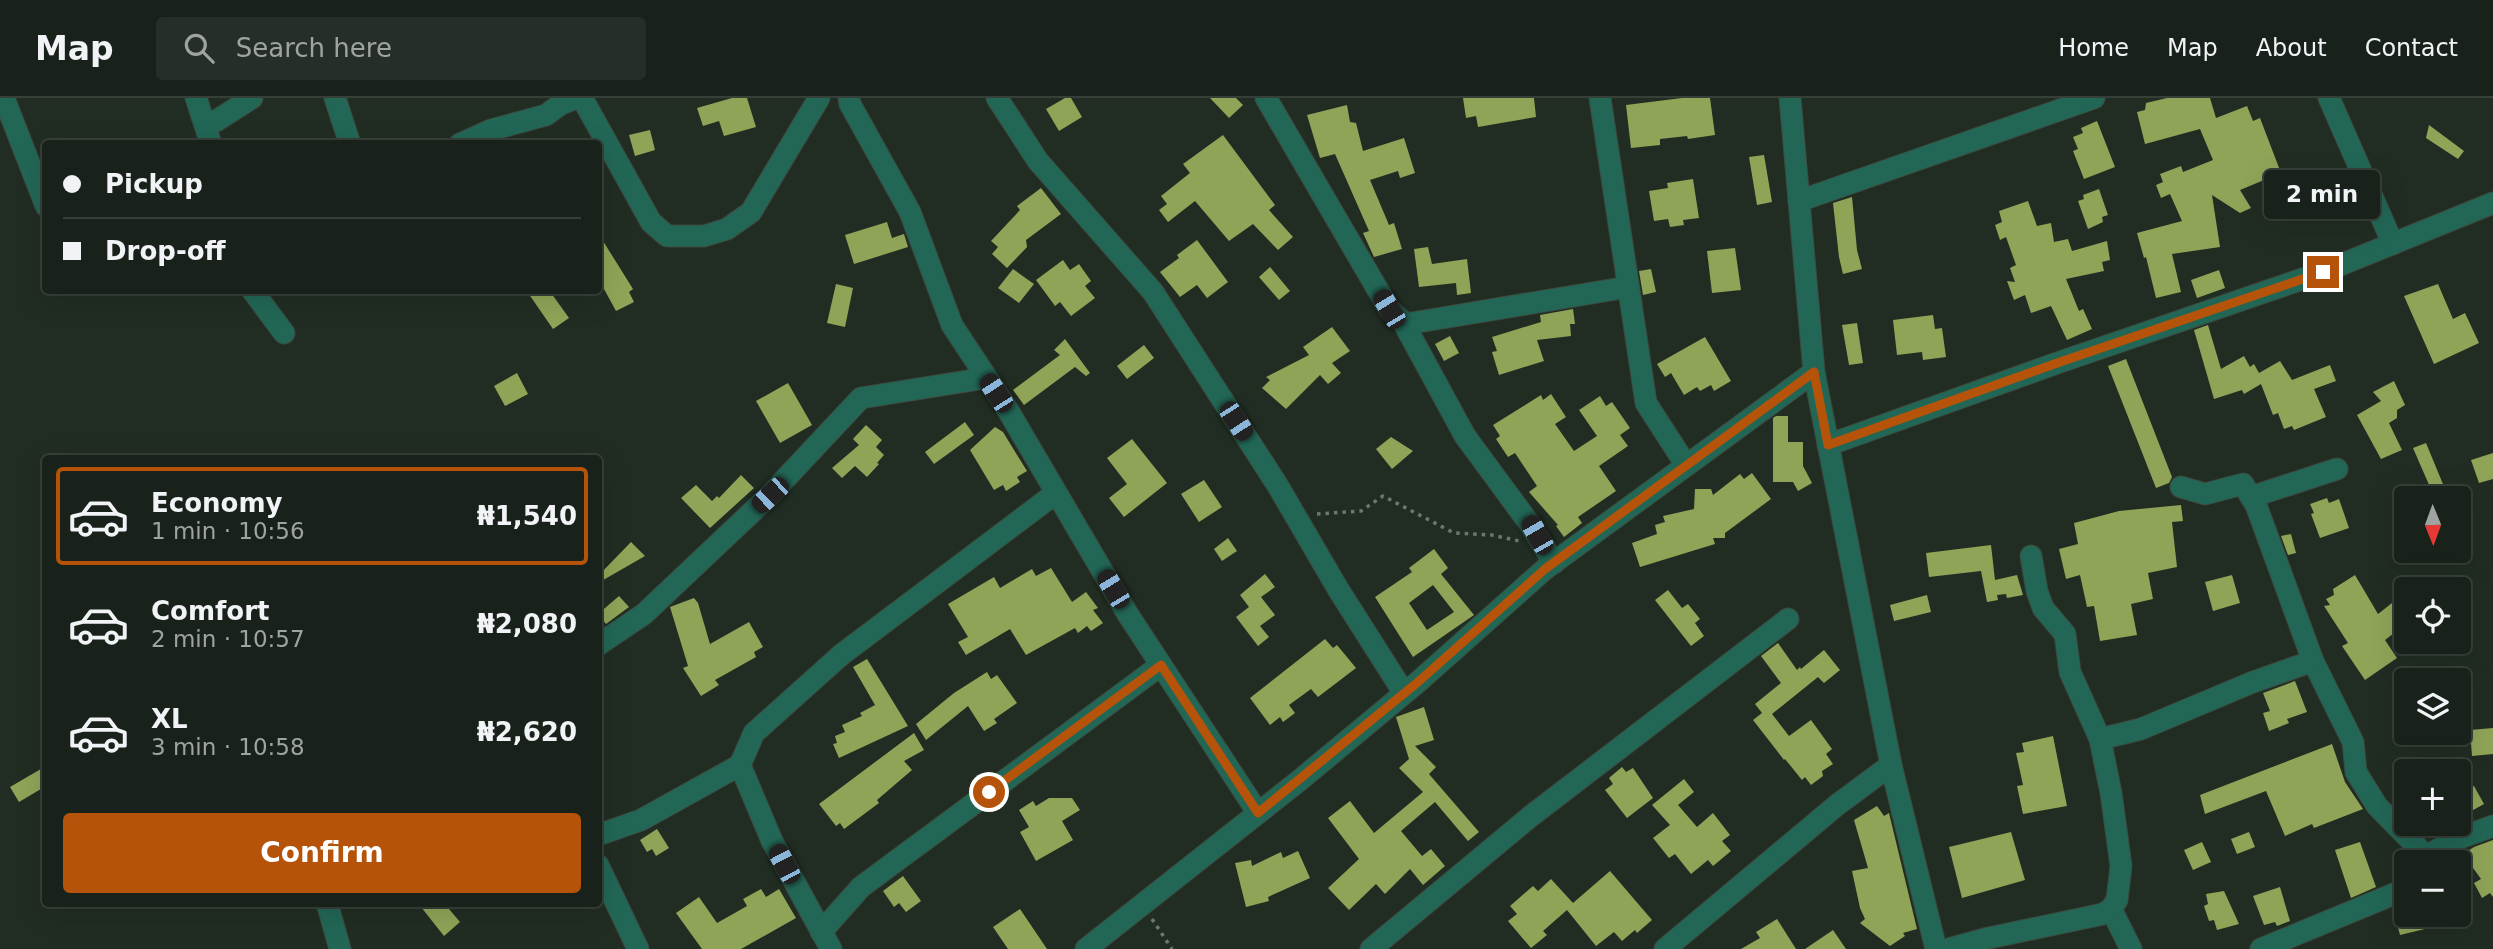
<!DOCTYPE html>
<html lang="en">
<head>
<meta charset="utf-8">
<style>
	:root { --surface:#19221a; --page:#262f27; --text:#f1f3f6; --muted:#9fa4a2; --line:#373f39; --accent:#b45309 }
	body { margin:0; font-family:"DejaVu Sans",sans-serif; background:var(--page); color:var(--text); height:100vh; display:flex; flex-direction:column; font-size:26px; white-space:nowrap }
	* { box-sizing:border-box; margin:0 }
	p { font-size:23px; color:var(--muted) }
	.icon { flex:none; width:38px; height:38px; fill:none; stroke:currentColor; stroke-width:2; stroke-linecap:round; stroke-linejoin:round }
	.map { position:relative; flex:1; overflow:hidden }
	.details { position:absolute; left:42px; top:357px; width:560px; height:452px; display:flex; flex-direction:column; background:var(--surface); border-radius:7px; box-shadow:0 7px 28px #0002,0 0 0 2px var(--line) }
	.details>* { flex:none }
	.guide { position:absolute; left:42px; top:42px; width:560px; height:154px; border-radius:7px; box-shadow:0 7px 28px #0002,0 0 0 2px var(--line); display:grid; align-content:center; height:154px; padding:0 21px; background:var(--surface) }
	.needle { width:46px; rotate:179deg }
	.controls { position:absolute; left:2394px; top:388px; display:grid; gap:14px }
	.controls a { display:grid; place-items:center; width:77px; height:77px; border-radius:7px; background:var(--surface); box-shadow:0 7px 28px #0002,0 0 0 2px var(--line); font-size:35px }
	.end { position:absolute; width:32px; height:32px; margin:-16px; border:9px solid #b45309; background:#fff; box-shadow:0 0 0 4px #fff }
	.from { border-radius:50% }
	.bubble { position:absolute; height:49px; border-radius:7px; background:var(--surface); box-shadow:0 7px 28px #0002,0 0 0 2px var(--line); font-size:23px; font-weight:800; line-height:49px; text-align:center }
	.car { position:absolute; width:21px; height:42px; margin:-21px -10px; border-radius:9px; box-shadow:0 0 5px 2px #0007; background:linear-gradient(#222 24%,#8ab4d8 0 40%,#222 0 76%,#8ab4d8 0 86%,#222 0) }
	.guide b { display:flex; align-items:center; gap:24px; height:66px; font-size:26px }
	.guide b+b { border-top:2px solid var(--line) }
	.guide i { width:18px; height:18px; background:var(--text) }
	ul { padding:12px 0 0; list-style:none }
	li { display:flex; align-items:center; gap:21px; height:98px; margin:0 14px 10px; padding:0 7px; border:4px solid transparent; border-radius:7px }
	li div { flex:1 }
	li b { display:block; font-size:26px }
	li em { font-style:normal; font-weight:800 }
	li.current { border-color:var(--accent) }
	li>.icon { width:63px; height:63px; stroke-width:1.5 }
	.primary-button { display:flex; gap:14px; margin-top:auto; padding:14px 21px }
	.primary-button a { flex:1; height:80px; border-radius:7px; background:var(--accent); color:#fff; font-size:28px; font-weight:800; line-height:80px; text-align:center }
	header { display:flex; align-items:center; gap:42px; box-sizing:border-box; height:98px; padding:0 35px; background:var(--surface); border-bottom:2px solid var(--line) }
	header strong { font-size:33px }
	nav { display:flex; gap:38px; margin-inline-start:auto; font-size:24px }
	.search { width:490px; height:63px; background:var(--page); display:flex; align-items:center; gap:18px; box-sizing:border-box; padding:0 24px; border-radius:7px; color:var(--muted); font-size:26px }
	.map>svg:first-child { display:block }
</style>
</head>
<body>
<header>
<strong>Map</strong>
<div class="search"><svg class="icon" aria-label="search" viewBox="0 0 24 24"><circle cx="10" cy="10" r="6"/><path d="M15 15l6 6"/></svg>Search here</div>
<nav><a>Home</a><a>Map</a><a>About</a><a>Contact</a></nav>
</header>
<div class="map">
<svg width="2493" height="851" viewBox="0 0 2493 851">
	<rect width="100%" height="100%" fill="#212d22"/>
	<g fill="#90a458" fill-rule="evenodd">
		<path d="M732 0H747L756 29 724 38 719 23 703 28 697 10Z"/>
		<path d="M1065 0H1071L1082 19 1059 33 1046 11Z"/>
		<path d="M1210 0H1236L1243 7 1229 20Z"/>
		<path d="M1463 0H1534L1536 19 1478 29 1476 18 1466 20Z"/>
		<path d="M1682 0H1710L1715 37 1688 41 1687 38 1660 41V47L1631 50 1626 7Z"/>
		<path d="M2167 0H2210L2216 20 2247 8 2253 23 2260 20 2281 75 2240 92 2251 110 2240 115 2212 97 2220 149 2172 156 2181 194 2156 200 2146 159 2144 160 2137 135 2182 123 2170 96 2161 100 2156 87 2163 84 2160 76 2181 68 2183 74 2213 62 2200 31 2145 46 2137 14 2145 12 2146 5Z"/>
		<path d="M1347 7 1350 24 1356 25 1363 53 1404 40 1415 75 1400 80 1398 73 1370 82 1389 127 1394 125 1402 151 1374 159 1363 135 1369 133 1335 56 1320 60 1307 17Z"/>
		<path d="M2097 23 2115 69 2084 81 2073 53 2078 51 2073 39 2083 35 2081 30Z"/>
		<path d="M2429 27 2464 53 2458 61 2426 40Z"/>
		<path d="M650 32 655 52 635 58 629 37Z"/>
		<path d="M1223 37 1275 107 1269 112 1293 139 1278 152 1253 126 1229 143 1195 103 1168 124 1159 112 1167 106 1161 98 1190 75 1183 66Z"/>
		<path d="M1764 57 1772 104 1757 107 1749 59Z"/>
		<path d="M1693 81 1699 120 1683 122 1684 127 1670 129 1668 121 1654 123 1649 93 1668 90 1667 85Z"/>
		<path d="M1041 90 1061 116 1026 142 1027 149 1007 170 992 156 998 149 991 143 1020 112 1017 108Z"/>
		<path d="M2099 91 2108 117 2102 119 2103 124 2088 131 2078 103 2084 101 2083 97Z"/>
		<path d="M1852 99 1857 152 1862 171 1843 176 1839 159 1833 105Z"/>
		<path d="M2028 103 2037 128 2051 125 2054 144 2068 141 2072 153 2107 143 2110 162 2102 164 2104 173 2066 181 2079 213 2083 211 2092 231 2067 242 2051 208 2031 215 2025 197 2014 202 2007 183 2015 184 2010 170 2016 167 2006 139 2000 142 1995 127 2002 124 1999 113Z"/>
		<path d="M887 124 892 140 904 136 908 149 854 166 845 137Z"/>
		<path d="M598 135 633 191 629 194 634 204 616 213 598 180Z"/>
		<path d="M1197 142 1228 184 1207 200 1197 187 1180 199 1160 174 1179 160 1177 157Z"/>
		<path d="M1428 149 1432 166 1467 161 1471 195 1457 197 1456 185 1419 189 1414 151Z"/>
		<path d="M1735 150 1741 192 1712 195 1707 153Z"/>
		<path d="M1063 162 1070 172 1079 166 1091 183 1085 188 1095 200 1071 218 1060 204 1055 208 1036 182Z"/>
		<path d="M1270 169 1290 193 1279 202 1259 179Z"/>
		<path d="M1013 171 1034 186 1019 205 998 190Z"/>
		<path d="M1651 171 1656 194 1643 197 1639 173Z"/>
		<path d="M2219 172 2225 190 2197 200 2191 182Z"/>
		<path d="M836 186 853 190 845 229 827 225Z"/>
		<path d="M2438 186 2453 221 2465 215 2479 245 2434 266 2404 198Z"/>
		<path d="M526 192H549L569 220 553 231Z"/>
		<path d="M1573 211 1575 226H1570L1571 238 1537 242 1544 263 1499 277 1492 254 1497 253 1492 239 1541 224 1540 217Z"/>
		<path d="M1933 217 1935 231 1942 230 1946 259 1923 262 1922 254 1897 257 1893 222Z"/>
		<path d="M1857 225 1863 265 1849 267 1842 227Z"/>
		<path d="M2208 227 2221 271 2244 258 2250 269 2254 266 2259 275 2280 263 2292 282 2330 267 2336 283 2314 291 2326 319 2294 332 2292 328 2284 331 2278 315 2273 317 2261 286 2244 296 2242 292 2214 301 2194 232Z"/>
		<path d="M1332 229 1350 253 1332 265 1341 275 1328 286 1320 277 1286 311 1262 290 1270 282 1266 279 1309 257 1303 249Z"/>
		<path d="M1450 238 1459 255 1444 263 1435 246Z"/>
		<path d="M1705 239 1731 283 1714 293 1711 287 1700 293 1697 289 1684 297 1671 275 1665 279 1657 266Z"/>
		<path d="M1065 241 1090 275 1086 278 1075 269 1024 307 1013 292 1060 257 1054 252Z"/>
		<path d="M1144 247 1154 260 1127 281 1117 268Z"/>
		<path d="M2126 261 2172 379 2169 385 2156 390 2108 268Z"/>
		<path d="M517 275 528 296 505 308 494 288Z"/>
		<path d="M2394 283 2405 307 2397 312V320L2389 325 2402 352 2381 361 2357 317 2381 303 2373 294Z"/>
		<path d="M788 285 812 327 780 345 756 303Z"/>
		<path d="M1551 296 1566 319 1555 326 1574 353 1597 338 1579 312 1600 298 1606 308 1612 304 1630 330 1620 337 1628 348 1599 368 1616 393 1578 419 1582 425 1564 439 1556 428 1558 427 1529 394 1537 388 1515 355 1508 359 1496 341 1500 338 1493 327 1541 297 1543 302Z"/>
		<path d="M1776 318H1788V344H1803V368L1812 385 1798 393 1793 384H1773V320Z"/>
		<path d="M965 324 974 337 934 366 925 354Z"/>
		<path d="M866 327 882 342 876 349 884 357 877 365 879 366 867 379 855 368 842 380 832 370 859 347 853 341Z"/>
		<path d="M995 329 1003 334 1027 373 1017 379 1020 384 1006 393 1003 387 994 392 970 352Z"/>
		<path d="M1391 339 1413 353 1392 371 1376 351Z"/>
		<path d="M1132 341 1167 385 1124 419 1109 400 1127 386 1107 360Z"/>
		<path d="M2426 345 2445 391 2433 396 2413 350Z"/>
		<path d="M2493 355V381L2479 385 2471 362Z"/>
		<path d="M1752 375 1771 401 1725 435V440H1713L1715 446 1640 469 1632 445 1657 436 1655 427 1665 424 1663 418 1694 411 1695 391H1711L1713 397 1740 376 1744 381Z"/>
		<path d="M741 377 754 390 710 430 681 400 696 387 712 403 717 398 719 400Z"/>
		<path d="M1204 382 1222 409 1199 424 1181 396Z"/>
		<path d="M2327 400 2329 405 2339 401 2349 430 2320 440 2311 416 2314 415 2310 406Z"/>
		<path d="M2181 407 2183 423 2172 424 2177 469 2148 475 2153 501 2131 506 2137 537 2100 543 2094 508 2087 509 2080 477 2066 481 2059 451 2078 446 2074 425 2119 413Z"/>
		<path d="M2291 436 2296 455 2288 457 2281 438Z"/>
		<path d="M1228 440 1237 453 1222 463 1214 451Z"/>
		<path d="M631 444 645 458 598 485V478Z"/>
		<path d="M1991 447 1995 482 2017 477 2023 497 2007 500 2006 496 1997 497 1998 502 1987 504 1981 473 1929 479 1926 455Z"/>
		<path d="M1434 451 1448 470 1441 476 1474 517 1413 559 1375 499 1412 474 1409 470ZM1433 487 1454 514 1427 532 1409 505Z"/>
		<path d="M1051 470 1072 504 1086 494 1098 510 1093 512 1103 525 1091 533 1087 528 1078 535 1075 530 1026 557 1010 531 966 557 958 544 968 539 948 506 994 479 1000 490 1032 471 1036 478Z"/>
		<path d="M1265 476 1275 489 1261 499 1275 517 1260 528 1269 539 1258 548 1236 519 1249 509 1240 497Z"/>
		<path d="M2232 477 2240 505 2213 513 2205 484Z"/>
		<path d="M2355 477 2378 516 2406 494V526L2385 542 2397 560 2365 582 2342 548 2348 545 2324 508 2330 507 2326 501 2334 497 2333 491Z"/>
		<path d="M1668 492 1682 510 1688 506 1700 521 1695 525 1704 538 1691 548 1655 502Z"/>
		<path d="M1927 497 1931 514 1894 523 1890 507Z"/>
		<path d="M619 498 629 509 606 526 598 516Z"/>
		<path d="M694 500 698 505 710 546 749 524 763 549 754 554 756 559 715 582 719 587 701 598 683 570 688 568 670 509Z"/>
		<path d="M1325 541 1333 550 1337 547 1356 570 1318 599 1311 591 1289 607 1295 615 1283 624 1280 619 1270 627 1250 600Z"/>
		<path d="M1778 545 1797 572 1800 569 1801 571 1824 552 1840 572 1824 585 1818 579 1772 616 1789 638 1811 622 1832 651 1826 656 1833 666 1822 673 1823 678 1811 687 1805 679 1802 682 1785 661 1784 662 1753 622 1762 615 1755 606 1781 585 1761 558Z"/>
		<path d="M867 561 908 628 839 660 833 646 837 645 835 638 845 634 842 627 862 618 860 615 875 607 853 569Z"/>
		<path d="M987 574 991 581 997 577 1017 605 994 621 997 625 984 633 968 608 926 642 916 626 954 595Z"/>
		<path d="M2295 583 2307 614 2287 621 2289 625 2269 633 2263 615 2270 613 2263 595Z"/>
		<path d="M1424 609 1434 642 1415 648 1436 669 1429 676 1479 734 1468 743 1435 704 1401 733 1422 758 1431 751 1445 768 1423 787 1410 771 1385 796 1376 786 1349 812 1328 790 1359 761 1328 720 1350 703 1374 735 1423 694 1399 670 1409 661 1396 619Z"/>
		<path d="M2493 630V656L2472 658 2470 632Z"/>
		<path d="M914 635 924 652 904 663 912 672 877 702 879 705 844 731 840 725 836 728 819 706Z"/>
		<path d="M2053 638 2067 708 2023 716 2017 688 2023 687 2016 655 2024 654 2022 645Z"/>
		<path d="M2332 646 2345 684 2363 711 2314 730 2312 726 2285 738 2266 693 2205 716 2200 697Z"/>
		<path d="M46 668V688L19 704 10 689Z"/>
		<path d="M1622 669 1626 674 1633 670 1653 700 1627 720 1605 692 1613 686 1609 680Z"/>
		<path d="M1684 681 1694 694 1678 707 1697 729 1713 715 1730 737 1722 743 1731 753 1713 768 1708 762 1691 776 1675 756 1669 760 1653 740 1670 727 1652 707Z"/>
		<path d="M2474 688 2484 706 2459 720V704L2464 701 2461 696Z"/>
		<path d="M1049 700H1072L1080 712 1062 723 1073 742 1036 763 1020 734 1029 729 1019 712 1033 703 1036 708Z"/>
		<path d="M1877 708 1884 718 1889 715 1917 831 1903 835 1905 838 1890 848 1860 825 1865 821 1860 810 1852 773 1868 770 1854 722Z"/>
		<path d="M657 731 669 750 656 758 652 751 647 754 640 742Z"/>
		<path d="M2011 734 2025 782 1962 800 1949 749Z"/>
		<path d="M2249 734 2255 749 2237 756 2231 741Z"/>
		<path d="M2493 742V799L2490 795 2482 800 2474 785 2481 781 2463 756 2474 749Z"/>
		<path d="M2202 744 2211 764 2193 772 2184 752Z"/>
		<path d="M2360 744 2376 789 2351 800 2335 752Z"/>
		<path d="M1298 753 1310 780 1268 799 1269 803 1246 809 1235 765 1251 762 1252 768 1281 754 1283 760Z"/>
		<path d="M1610 773 1652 822 1637 835 1635 832 1622 843 1614 834 1596 848 1567 812 1543 833 1547 837 1531 850 1508 823 1517 816 1510 808 1533 788 1538 793 1551 781 1573 805Z"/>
		<path d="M903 778 921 803 906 814 899 805 894 809 883 793Z"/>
		<path d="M2280 789 2290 823 2277 828 2275 824 2264 827 2253 798Z"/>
		<path d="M761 791 766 799 779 791 796 820 741 851H702L676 815 699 799 717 825 747 808 743 801Z"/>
		<path d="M2224 793 2239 826 2217 832 2214 822 2209 823 2204 808 2208 806 2206 796Z"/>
		<path d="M429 805H444L460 824 444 838 421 809 430 808Z"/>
		<path d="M1020 811 1047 851H1008L993 829Z"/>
		<path d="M2397 817H2457L2458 823 2400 837 2396 822H2399Z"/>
		<path d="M1777 821 1796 851H1741L1760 840 1756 834Z"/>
		<path d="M1833 832 1846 851H1805Z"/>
	</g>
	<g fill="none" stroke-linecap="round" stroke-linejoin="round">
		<g stroke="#3d483e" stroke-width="23">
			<g id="minor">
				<path d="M196 0 211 46"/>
				<path d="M335 0 350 46"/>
				<path d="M582 0 651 124 667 138H704L727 131 751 114 819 0"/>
				<path d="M849 0 850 6 910 114 952 227 1006 309 1127 515 1258 715"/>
				<path d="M997 0 1038 63 1153 194 1278 388 1338 491 1404 595"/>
				<path d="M1266 0 1389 211 1406 226 1628 189"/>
				<path d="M1600 0 1646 305 1686 367"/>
				<path d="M1790 0 1814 274 1891 667 1936 851"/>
				<path d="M2329 0 2393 146"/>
				<path d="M5 3 46 108"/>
				<path d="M205 26 216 23 252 0"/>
				<path d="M460 46 491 32 546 17 561 6 577 0"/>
				<path d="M1799 103 2094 0"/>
				<path d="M252 192 284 235"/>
				<path d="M1403 224 1465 338 1529 425 1554 465"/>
				<path d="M1828 347 2060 264 2323 174 2493 105"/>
				<path d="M2181 389 2205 396 2243 386 2256 407 2313 563 2353 644 2356 674 2377 708 2426 758 2427 765"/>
				<path d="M2251 399 2337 371"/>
				<path d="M598 547 644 516 770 397 861 300 986 280"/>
				<path d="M2100 641 2141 631 2253 584 2313 563"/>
				<path d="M598 737 641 722 740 667"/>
				<path d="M2426 758 2457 741 2493 728"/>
				<path d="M598 767 638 851"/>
				<path d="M327 805 340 851"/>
				<path d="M2111 811 2131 851"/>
				<path d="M821 834 861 789 1161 567"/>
				<path d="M831 851 772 743 740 667 754 635 841 557 1056 395"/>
				<path d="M1086 851 1300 682 1418 584 1545 471 1814 274"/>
				<path d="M1371 851 1531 718 1788 521"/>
				<path d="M1665 851 1837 707 1891 667"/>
				<path d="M1948 851 1984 841 2103 816 2111 811 2117 802 2121 768 2111 695 2100 641 2070 574 2065 536 2043 510 2037 493 2031 458"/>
				<path d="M2261 851 2406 791"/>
			</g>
		</g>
		<g stroke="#6c776d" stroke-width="3.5" stroke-dasharray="3.5 5" stroke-linecap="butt">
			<path d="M1317 416 1361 413 1383 398 1454 435 1492 437 1519 443"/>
			<path d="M1152 821 1172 851"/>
		</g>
		<use href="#minor" stroke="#226756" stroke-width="21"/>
	</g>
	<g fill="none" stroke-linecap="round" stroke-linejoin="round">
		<path stroke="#b45309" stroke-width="9" d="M989 694 1161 567 1258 715 1418 584 1545 471 1814 274 1828 347 2060 264 2323 174"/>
	</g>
</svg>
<div class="controls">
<a><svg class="needle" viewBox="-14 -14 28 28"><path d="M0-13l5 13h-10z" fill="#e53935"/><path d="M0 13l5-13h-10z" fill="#9fa4a2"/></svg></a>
<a><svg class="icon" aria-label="locate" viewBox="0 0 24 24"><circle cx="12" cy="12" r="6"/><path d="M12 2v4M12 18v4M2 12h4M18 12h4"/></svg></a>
<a><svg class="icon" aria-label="layers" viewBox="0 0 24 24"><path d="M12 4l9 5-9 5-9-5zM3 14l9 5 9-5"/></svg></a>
<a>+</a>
<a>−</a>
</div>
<i class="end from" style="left:989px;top:694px"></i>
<i class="end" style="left:2323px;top:174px"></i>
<div class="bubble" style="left:2264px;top:72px;width:116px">2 min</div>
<i class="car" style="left:1389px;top:211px;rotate:329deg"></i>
<i class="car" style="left:996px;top:295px;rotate:327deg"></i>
<i class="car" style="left:1236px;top:323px;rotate:147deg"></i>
<i class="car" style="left:770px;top:397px;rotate:227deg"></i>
<i class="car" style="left:1537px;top:437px;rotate:330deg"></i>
<i class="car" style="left:1113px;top:491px;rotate:329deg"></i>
<i class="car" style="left:784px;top:766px;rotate:332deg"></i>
<div class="guide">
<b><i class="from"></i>Pickup</b>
<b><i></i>Drop-off</b>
</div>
<section class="details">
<ul>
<li class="current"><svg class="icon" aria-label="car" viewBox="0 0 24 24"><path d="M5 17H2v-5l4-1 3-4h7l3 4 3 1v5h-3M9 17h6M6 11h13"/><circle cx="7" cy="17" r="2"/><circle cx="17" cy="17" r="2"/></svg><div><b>Economy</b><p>1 min · 10:56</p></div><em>₦1,540</em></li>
<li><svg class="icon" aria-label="car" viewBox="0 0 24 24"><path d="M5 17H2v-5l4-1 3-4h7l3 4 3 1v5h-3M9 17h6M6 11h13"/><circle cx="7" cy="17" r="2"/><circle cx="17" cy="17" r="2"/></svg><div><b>Comfort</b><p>2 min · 10:57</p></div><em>₦2,080</em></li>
<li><svg class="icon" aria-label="car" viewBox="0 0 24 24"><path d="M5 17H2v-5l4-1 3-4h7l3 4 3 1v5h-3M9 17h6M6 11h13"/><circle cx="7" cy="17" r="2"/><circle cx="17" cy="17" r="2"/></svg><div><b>XL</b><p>3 min · 10:58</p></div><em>₦2,620</em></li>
</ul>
<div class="primary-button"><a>Confirm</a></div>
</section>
</div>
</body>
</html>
